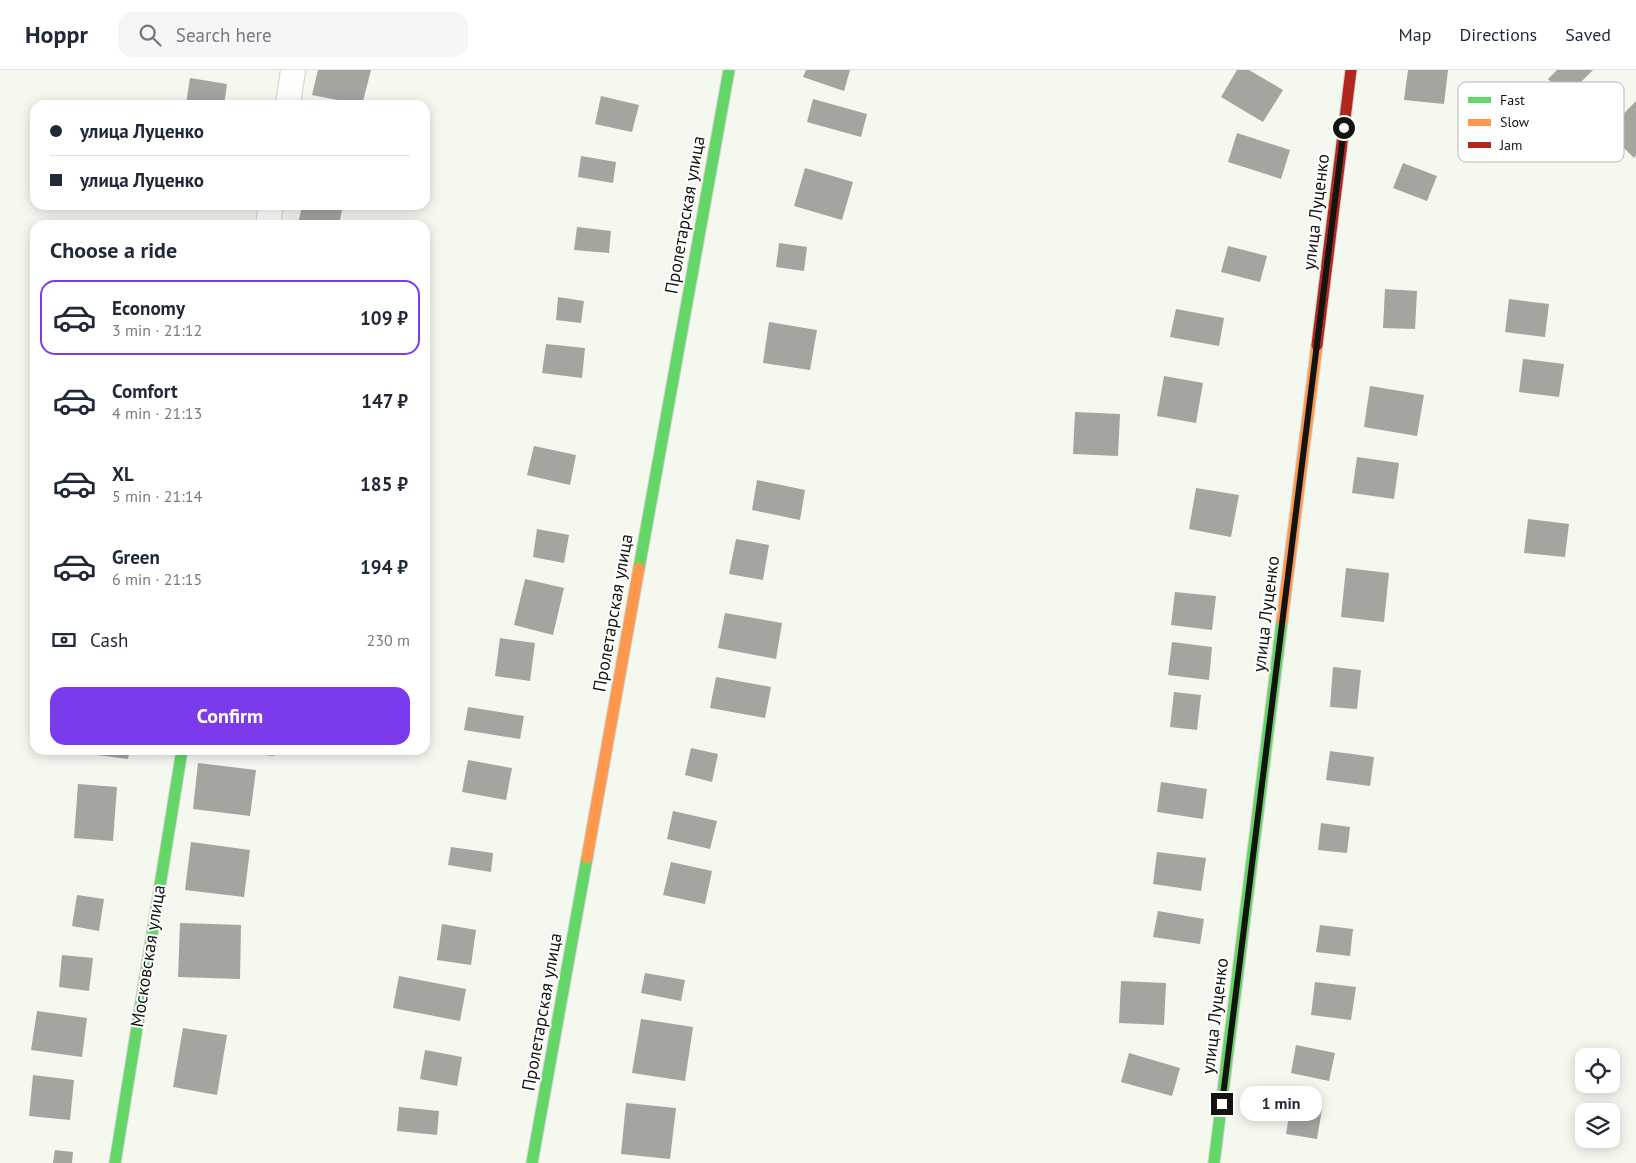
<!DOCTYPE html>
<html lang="en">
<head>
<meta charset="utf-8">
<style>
	:root { --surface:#fff; --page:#f6f6f7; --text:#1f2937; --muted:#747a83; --line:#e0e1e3; --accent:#7c3aed }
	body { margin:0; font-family:"PT Sans",sans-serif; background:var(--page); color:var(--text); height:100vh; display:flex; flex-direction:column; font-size:19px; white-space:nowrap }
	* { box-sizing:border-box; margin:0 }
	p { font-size:16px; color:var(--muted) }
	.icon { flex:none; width:28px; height:28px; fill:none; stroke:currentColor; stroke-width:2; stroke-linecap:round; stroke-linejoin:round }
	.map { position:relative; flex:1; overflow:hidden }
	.sheet { position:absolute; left:30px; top:150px; width:400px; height:535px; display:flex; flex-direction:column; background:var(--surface); border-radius:15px; box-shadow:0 2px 12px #0003 }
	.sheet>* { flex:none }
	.top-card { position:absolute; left:30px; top:30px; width:400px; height:110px; border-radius:15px; box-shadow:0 2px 12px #0003; display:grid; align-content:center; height:110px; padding:0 20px; background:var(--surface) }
	.buttons { position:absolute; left:1575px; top:978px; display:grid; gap:10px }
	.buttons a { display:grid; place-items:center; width:45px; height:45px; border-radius:10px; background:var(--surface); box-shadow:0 2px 12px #0003; font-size:25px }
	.end { position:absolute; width:22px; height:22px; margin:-11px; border:6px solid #13140f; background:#fff; box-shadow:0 0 0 2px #fff }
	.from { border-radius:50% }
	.bubble { position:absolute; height:35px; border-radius:15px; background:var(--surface); box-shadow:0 2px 12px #0003; font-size:16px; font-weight:600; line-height:35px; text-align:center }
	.top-card b { display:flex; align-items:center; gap:18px; height:48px; font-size:19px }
	.top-card b+b { border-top:1px solid var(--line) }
	.top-card i { width:12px; height:12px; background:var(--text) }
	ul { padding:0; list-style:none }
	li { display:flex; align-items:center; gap:15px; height:75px; margin:0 10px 8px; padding:0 10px; border:2px solid transparent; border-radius:15px }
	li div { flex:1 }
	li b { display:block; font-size:19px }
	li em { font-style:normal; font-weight:600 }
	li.active { border-color:var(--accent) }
	li>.icon { width:45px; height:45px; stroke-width:1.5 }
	h2 { padding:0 20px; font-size:22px; line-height:60px }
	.pay { display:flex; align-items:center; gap:12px; height:55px; padding:0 20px; font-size:19px }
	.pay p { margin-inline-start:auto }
	.primary-button { display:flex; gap:10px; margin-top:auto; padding:10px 20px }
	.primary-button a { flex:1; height:58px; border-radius:15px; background:var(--accent); color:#fff; font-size:20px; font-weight:600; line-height:58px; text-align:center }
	header { display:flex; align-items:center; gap:30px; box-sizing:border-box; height:70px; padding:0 25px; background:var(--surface); border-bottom:1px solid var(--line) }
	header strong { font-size:24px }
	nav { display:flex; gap:28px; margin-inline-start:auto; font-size:18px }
	.search { width:350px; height:45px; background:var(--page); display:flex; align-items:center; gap:12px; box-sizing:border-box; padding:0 18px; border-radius:15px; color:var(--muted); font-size:19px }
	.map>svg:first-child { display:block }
</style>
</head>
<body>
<header>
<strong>Hoppr</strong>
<div class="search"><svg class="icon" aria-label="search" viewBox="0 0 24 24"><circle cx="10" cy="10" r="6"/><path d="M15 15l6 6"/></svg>Search here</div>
<nav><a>Map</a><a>Directions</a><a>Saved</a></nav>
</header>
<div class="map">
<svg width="1636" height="1093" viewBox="0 0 1636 1093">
	<rect width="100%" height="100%" fill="#f5f8ef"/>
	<g fill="#a3a59f">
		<path d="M318 0H371L362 35 312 25Z"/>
		<path d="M806 0H850L844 21 803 7Z"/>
		<path d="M1237 0H1249L1283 20 1263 52 1221 27Z"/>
		<path d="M1408 0H1448L1444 34 1404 30Z"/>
		<path d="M1557 0H1593L1566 27 1548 9Z"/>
		<path d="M190 8 227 14 224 35 186 34Z"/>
		<path d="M601 26 639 35 632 62 595 54Z"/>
		<path d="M813 29 867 44 861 67 807 52Z"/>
		<path d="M1636 31V85L1634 88 1607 61Z"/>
		<path d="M1237 63 1290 80 1281 109 1228 92Z"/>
		<path d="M581 86 616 92 613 113 578 107Z"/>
		<path d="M1403 93 1437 106 1427 131 1393 118Z"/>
		<path d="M805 98 853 112 842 150 794 136Z"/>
		<path d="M302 135H343L339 155H298Z"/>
		<path d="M171 150 196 154V155H170Z"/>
		<path d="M577 157 611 161 609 183 574 180Z"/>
		<path d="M779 173 807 177 804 201 776 197Z"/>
		<path d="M1228 176 1267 186 1260 212 1221 202Z"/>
		<path d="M1385 219 1417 221 1415 259 1383 258Z"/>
		<path d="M558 227 584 231 581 253 556 250Z"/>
		<path d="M1509 229 1549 234 1545 267 1505 262Z"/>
		<path d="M1176 239 1224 248 1219 276 1170 267Z"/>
		<path d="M769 252 817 260 810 300 763 293Z"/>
		<path d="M546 274 585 278 582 308 542 303Z"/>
		<path d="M1523 289 1564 294 1559 327 1519 322Z"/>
		<path d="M1164 306 1203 313 1196 353 1157 346Z"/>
		<path d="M1370 316 1424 325 1417 366 1364 357Z"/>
		<path d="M1075 342 1120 344 1118 386 1073 384Z"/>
		<path d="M534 376 576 385 570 415 527 405Z"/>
		<path d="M1357 387 1399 393 1394 429 1352 423Z"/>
		<path d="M757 410 805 420 800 450 752 440Z"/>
		<path d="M1196 418 1239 425 1231 467 1189 459Z"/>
		<path d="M1528 449 1569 454 1565 487 1524 483Z"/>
		<path d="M537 459 569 465 564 493 533 487Z"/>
		<path d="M736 469 769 475 763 510 729 504Z"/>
		<path d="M1346 498 1389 503 1384 552 1341 547Z"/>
		<path d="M525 509 564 518 553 565 514 555Z"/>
		<path d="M1175 522 1216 526 1212 560 1171 555Z"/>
		<path d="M725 543 782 553 776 589 718 578Z"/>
		<path d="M500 568 535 573 530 611 495 606Z"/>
		<path d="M1172 572 1212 577 1209 610 1168 605Z"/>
		<path d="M1333 597 1361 600 1357 639 1330 637Z"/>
		<path d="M716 607 771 617 765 648 710 638Z"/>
		<path d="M1174 622 1201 625 1197 660 1170 657Z"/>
		<path d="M468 637 524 646 520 669 464 660Z"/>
		<path d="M691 678 718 684 712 712 685 705Z"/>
		<path d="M83 680H130L128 689 82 683Z"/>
		<path d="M235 680H275L274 686 235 681Z"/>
		<path d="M1330 681 1374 687 1370 716 1326 710Z"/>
		<path d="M468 690 512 698 506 730 462 722Z"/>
		<path d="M198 693 256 700 250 746 193 739Z"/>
		<path d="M1161 712 1207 719 1203 749 1157 742Z"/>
		<path d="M78 714 117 717 113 771 74 768Z"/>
		<path d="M673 741 717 751 710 779 667 769Z"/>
		<path d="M1321 753 1350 757 1347 783 1318 780Z"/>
		<path d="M191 772 250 780 244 827 185 820Z"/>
		<path d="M451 777 493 783 491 802 448 795Z"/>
		<path d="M1157 782 1206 788 1201 821 1153 814Z"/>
		<path d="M671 792 712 801 705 834 663 825Z"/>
		<path d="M77 825 104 829 99 861 72 856Z"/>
		<path d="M1158 841 1204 849 1200 874 1153 867Z"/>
		<path d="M180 853 241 855 240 909 178 907Z"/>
		<path d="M442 854 476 860 471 895 437 890Z"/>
		<path d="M1320 855 1353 859 1350 886 1316 882Z"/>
		<path d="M62 885 93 888 89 921 59 917Z"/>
		<path d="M645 903 685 910 681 931 641 923Z"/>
		<path d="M399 906 466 919 460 951 393 938Z"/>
		<path d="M1121 911 1166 913 1164 955 1119 953Z"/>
		<path d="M1315 912 1356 917 1351 950 1311 945Z"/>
		<path d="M37 941 87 948 82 987 31 980Z"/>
		<path d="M641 949 693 957 685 1011 632 1003Z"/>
		<path d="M183 958 227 965 217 1025 173 1017Z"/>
		<path d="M1296 975 1335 983 1329 1011 1291 1003Z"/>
		<path d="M425 980 462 987 457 1016 420 1009Z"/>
		<path d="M1129 983 1180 998 1172 1026 1121 1012Z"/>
		<path d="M33 1005 74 1010 70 1050 29 1046Z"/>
		<path d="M626 1033 676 1038 670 1089 621 1084Z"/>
		<path d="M1291 1034 1322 1039 1317 1069 1286 1064Z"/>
		<path d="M399 1037 439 1041 437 1065 397 1061Z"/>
		<path d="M55 1080 73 1082 72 1093H53Z"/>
	</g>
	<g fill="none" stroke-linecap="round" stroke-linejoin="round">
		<g stroke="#d0d2cb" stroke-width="26">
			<g id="street">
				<path d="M288 35 293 0"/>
				<path d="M268 155 271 135"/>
			</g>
		</g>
		<g stroke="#d0d2cb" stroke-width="13">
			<g id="fast">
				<path d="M639 498 729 0"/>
				<path d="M115 1093 182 680"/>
				<path d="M532 1093 587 788"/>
				<path d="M1214 1093 1282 551"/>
			</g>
		</g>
		<g stroke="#d0d2cb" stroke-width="13">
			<g id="slow">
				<path d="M1282 551 1317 275"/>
				<path d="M587 788 639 498"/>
			</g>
		</g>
		<g stroke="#d0d2cb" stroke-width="13">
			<path id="jam" d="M1317 275 1351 0"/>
		</g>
		<use href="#street" stroke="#fefefd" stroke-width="24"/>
		<use href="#fast" stroke="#63d668" stroke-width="11"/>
		<use href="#slow" stroke="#ff974d" stroke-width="11"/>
		<use href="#jam" stroke="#b3261e" stroke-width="11"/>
	</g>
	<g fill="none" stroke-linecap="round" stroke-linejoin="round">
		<path stroke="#13140f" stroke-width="6" d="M1222 1034 1344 58"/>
	</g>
	<g text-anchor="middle" stroke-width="4" stroke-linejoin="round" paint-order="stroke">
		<g font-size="18" fill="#13140f" stroke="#fff">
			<text transform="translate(1316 142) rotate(-83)" y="6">улица Луценко</text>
			<text transform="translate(685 145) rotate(-80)" y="6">Пролетарская улица</text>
			<text transform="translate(613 543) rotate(-80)" y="6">Пролетарская улица</text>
			<text transform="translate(1266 544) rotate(-83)" y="6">улица Луценко</text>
			<text transform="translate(148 886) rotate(-81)" y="6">Московская улица</text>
			<text transform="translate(542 942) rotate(-80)" y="6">Пролетарская улица</text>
			<text transform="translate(1215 946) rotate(-83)" y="6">улица Луценко</text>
		</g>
	</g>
	<rect x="1458" y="12" width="166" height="80" rx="8" fill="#fff" stroke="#b8b8b7" stroke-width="1"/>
	<rect x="1468" y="27" width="23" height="6" fill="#63d668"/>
	<rect x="1468" y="49" width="23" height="7" fill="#ff974d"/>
	<rect x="1468" y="72" width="23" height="6" fill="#b3261e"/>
	<g font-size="14" fill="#13140f">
		<text x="1500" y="35">Fast</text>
		<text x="1500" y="57">Slow</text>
		<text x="1500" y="80">Jam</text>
	</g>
</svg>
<div class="buttons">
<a><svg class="icon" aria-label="locate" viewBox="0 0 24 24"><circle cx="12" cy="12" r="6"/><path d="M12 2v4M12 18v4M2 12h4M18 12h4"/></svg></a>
<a><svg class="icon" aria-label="layers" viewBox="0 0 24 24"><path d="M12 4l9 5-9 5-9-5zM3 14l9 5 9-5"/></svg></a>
</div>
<i class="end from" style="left:1344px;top:58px"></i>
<i class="end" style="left:1222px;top:1034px"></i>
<div class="bubble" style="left:1240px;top:1016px;width:82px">1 min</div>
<div class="top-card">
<b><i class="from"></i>улица Луценко</b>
<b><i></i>улица Луценко</b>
</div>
<section class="sheet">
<h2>Choose a ride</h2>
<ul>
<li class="active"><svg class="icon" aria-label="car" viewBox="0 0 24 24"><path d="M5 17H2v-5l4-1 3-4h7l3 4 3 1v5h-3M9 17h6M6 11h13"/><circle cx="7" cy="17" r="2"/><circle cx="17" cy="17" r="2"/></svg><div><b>Economy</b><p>3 min · 21:12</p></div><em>109 ₽</em></li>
<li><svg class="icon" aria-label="car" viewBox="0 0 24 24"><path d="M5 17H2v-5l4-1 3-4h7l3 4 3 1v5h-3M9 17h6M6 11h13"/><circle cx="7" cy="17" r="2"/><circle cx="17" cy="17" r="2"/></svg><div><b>Comfort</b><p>4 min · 21:13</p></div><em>147 ₽</em></li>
<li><svg class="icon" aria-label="car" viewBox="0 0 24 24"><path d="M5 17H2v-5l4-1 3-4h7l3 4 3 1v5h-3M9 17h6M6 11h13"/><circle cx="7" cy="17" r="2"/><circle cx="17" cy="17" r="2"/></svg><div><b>XL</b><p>5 min · 21:14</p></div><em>185 ₽</em></li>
<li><svg class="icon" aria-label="car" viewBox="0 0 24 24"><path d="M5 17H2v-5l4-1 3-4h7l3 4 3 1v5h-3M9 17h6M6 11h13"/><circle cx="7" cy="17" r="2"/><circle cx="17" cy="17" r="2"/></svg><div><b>Green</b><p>6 min · 21:15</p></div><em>194 ₽</em></li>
</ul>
<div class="pay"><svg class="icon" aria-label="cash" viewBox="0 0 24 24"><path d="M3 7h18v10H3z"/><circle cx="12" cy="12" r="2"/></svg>Cash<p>230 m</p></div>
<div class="primary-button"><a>Confirm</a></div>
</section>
</div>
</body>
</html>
